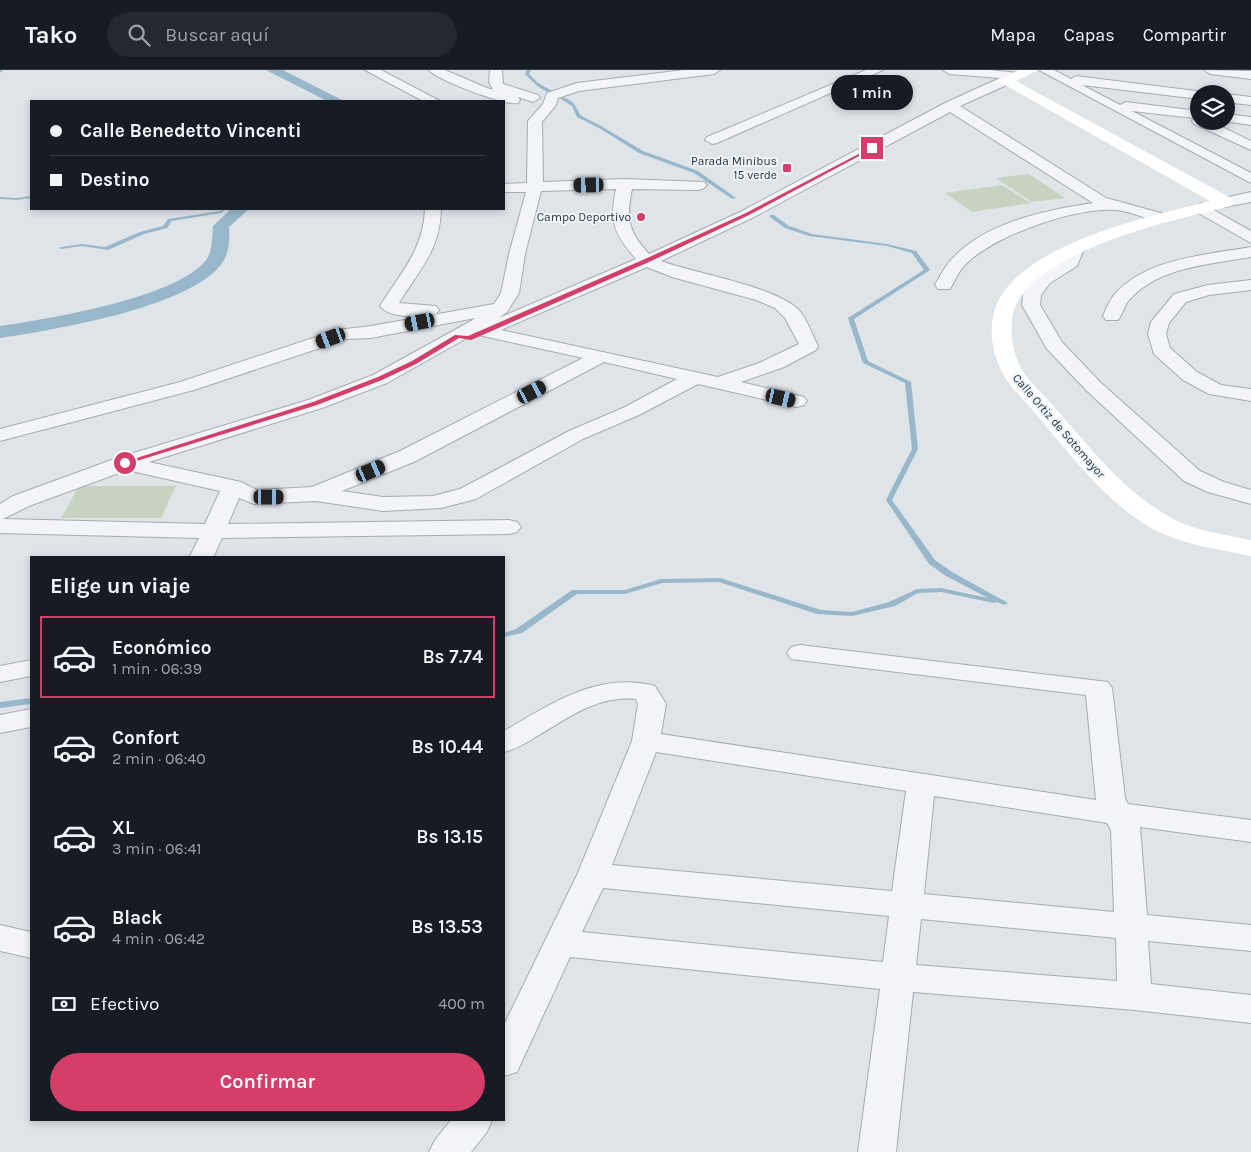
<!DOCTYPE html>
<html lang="es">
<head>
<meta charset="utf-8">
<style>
	:root { --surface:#171b24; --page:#242831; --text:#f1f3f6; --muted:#9ea1a6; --line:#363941; --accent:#d43e68 }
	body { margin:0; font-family:Karla,sans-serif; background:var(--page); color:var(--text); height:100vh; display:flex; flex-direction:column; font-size:19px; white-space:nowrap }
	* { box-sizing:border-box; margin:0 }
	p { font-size:16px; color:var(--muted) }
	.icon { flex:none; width:28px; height:28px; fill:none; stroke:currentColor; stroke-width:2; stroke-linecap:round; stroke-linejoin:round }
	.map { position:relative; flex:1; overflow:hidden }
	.side { position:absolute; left:30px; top:486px; width:475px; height:565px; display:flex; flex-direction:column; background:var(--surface); border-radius:0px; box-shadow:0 2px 8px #0003 }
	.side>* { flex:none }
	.guide { position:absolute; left:30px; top:30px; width:475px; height:110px; border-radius:0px; box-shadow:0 2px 8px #0003; display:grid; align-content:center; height:110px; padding:0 20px; background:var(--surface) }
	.buttons { position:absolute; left:1190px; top:15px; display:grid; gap:10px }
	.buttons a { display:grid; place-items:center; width:45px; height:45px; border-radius:50%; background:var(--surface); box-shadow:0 2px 8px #0003; font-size:25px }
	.end { position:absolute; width:22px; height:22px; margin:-11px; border:6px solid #d43e68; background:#fff; box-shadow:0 0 0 2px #fff }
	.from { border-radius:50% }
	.bubble { position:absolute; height:35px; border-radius:18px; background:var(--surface); box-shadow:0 2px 8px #0003; font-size:16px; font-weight:600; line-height:35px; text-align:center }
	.car { position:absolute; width:15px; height:30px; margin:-15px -8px; border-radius:6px; box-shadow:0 0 4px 1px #0007; background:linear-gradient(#222 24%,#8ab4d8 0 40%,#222 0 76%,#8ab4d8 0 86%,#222 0) }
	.guide b { display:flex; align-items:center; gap:18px; height:48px; font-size:19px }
	.guide b+b { border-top:1px solid var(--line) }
	.guide i { width:12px; height:12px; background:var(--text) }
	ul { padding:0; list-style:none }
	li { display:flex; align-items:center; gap:15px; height:82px; margin:0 10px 8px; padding:0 10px; border:2px solid transparent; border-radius:0px }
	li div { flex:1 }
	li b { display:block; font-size:19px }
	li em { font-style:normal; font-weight:600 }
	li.current { border-color:var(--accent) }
	li>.icon { width:45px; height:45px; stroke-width:1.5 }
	h2 { padding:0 20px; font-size:22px; line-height:60px }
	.pay { display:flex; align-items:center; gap:12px; height:55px; padding:0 20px; font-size:19px }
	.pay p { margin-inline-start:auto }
	.button { display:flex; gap:10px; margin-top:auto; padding:10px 20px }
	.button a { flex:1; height:58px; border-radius:30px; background:var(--accent); color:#fff; font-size:20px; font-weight:600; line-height:58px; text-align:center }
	header { display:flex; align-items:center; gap:30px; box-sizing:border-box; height:70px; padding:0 25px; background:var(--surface); border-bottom:1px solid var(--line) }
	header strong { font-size:24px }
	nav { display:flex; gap:28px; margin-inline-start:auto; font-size:18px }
	.search { width:350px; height:45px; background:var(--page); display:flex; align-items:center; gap:12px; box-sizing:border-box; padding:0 18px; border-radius:28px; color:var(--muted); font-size:19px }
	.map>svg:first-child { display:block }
</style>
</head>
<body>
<header>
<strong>Tako</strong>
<div class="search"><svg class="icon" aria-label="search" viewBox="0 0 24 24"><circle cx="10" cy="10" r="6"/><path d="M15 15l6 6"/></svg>Buscar aquí</div>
<nav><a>Mapa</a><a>Capas</a><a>Compartir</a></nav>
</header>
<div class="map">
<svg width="1251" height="1082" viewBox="0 0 1251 1082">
	<rect width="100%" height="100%" fill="#dfe4e9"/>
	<g fill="#c7d3c0">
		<path d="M1029 104 1065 128 1032 132 996 108Z"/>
		<path d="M1002 115 1031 133 972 142 945 123Z"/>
		<path d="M79 416H176L161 448H61Z"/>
	</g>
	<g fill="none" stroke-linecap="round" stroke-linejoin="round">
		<g fill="#98b7cb" fill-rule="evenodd">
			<path d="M0 0H3L0 3Z"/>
			<path d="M527 0H531L529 4 538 13 552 21V23C541 21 533 12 525 4Z"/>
			<path d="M561 27C572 29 576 35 580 45L601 56 643 81 698 101 736 128 732 129 694 103 639 83 599 58 577 47 572 36 561 29Z"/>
			<path d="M31 126V128L17 130 0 129V127L17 128Z"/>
			<path d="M222 139H226L221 143 172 151 167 158 144 164 108 180 82 176 61 179 59 178 61 177 82 174 105 177 140 162 163 156 168 149 220 141Z"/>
			<path d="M770 145H774L789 156 812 164 887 174 916 181 930 200 854 249 868 291 911 312 918 379 892 430 935 490 952 502 1008 533 1004 535 997 532 994 533 941 522 918 523 895 536 852 546 817 544 719 512 662 513 625 524H577L522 563 504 567V563L516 559 572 520H625L661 509 720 508 821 540 852 542 889 532 917 519 941 518 988 528 946 506 929 494 886 430 912 379 905 313 863 293 848 248 924 200 912 183 887 176 809 166 785 158 770 147Z"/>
			<path d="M31 628V634L0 638V632Z"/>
		</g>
		<g fill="#98b7cb" fill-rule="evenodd">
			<path d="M266 0H283L344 31H327Z"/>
			<path d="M231 139H249L229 157C230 172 229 186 219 197 184 238 54 260 0 268V256C48 249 177 228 206 190 213 181 212 166 213 156Z"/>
		</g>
		<g stroke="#a4acb3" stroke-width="2">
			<g id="street">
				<path d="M365 0H381L440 31H423Z"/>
				<path d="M429 0H445L487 18 513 26 493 20 489 12 490 0H502L503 14 538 25 540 28 533 32 518 27 520 30 518 33C505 36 437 10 429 0Z"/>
				<path d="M684 0H720L714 4 579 21 558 28 556 35 542 52 543 112 625 109 704 112 707 115 704 118 699 120 632 119C626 149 628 161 649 184L742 141 945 33 1000 8 949 4 943 0H990L1018 3 1020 6 1018 9H1010L1009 14 960 36 1106 128 1168 145 1170 148 1162 153C1147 149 1132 142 1117 140 1078 136 991 166 964 196 958 202 955 211 950 219H938L935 215C940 206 945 196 952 189 986 152 1046 140 1093 133L950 42 754 147 661 191C697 204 773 216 798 239 807 249 812 264 818 276L816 280 784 297 741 312 804 327 807 331 804 335 797 337 698 314 639 345 583 369 476 429 441 438 383 441 316 431 254 434 239 428 228 454 509 450 517 452 521 457 517 462 509 464 222 468 213 488H189L199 468 0 463V434L13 426 117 388 308 330 373 305 471 251 475 248 371 268 347 269 194 320 0 371V359L180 312 337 260 371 256 494 234 501 223 509 184 526 122H504V114L527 113 528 51 543 34 547 23 577 13ZM616 119C609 152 614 164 636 189L499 248 507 242 519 223 525 184 541 121ZM647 197 672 207 756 230 775 238 785 248 799 274 759 293 718 307 501 260ZM474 264 583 288 400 381 312 417 257 420 241 412 149 392 322 338 387 313ZM604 292 677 309 625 337 569 361 460 419 433 426 383 427 342 421 416 391ZM127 400 220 421 205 454 3 449 29 436Z"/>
				<path d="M866 0H883L717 73 712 74 705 70 707 67Z"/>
				<path d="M1039 0H1054L1071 9 1076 6 1204 22 1205 24H1199V29L1082 15 1120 35 1126 32 1199 41V51H1210L1251 71V80L1194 54 1192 51 1194 48 1132 41 1251 103V113Z"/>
				<path d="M1204 0 1251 1V9L1210 4Z"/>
				<path d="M1226 24 1251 27V35L1226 32Z"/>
				<path d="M1226 44 1251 47V55L1223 51H1226Z"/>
				<path d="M1251 122V132L1225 137 1217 132 1220 129Z"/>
				<path d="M1201 133 1251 161V173L1195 141 1193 138Z"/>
				<path d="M425 139H441C440 181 419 200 399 233L436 236 439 240 436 244C422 247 389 249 380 236 401 202 423 181 425 139Z"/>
				<path d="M1076 174 1082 175 1084 179 1077 196 1050 213 1041 225 1040 235 1062 272 1101 313 1200 401 1224 412 1251 420V434L1208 422 1184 411 1087 321 1047 279 1022 235 1023 224 1038 205 1064 189 1070 175Z"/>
				<path d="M1251 177V187C1211 194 1158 197 1129 230 1124 235 1123 244 1118 250H1106L1103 246C1106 239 1109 231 1114 225 1146 188 1206 185 1251 177Z"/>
				<path d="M1251 210V220L1209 225 1186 232 1169 253 1166 264 1170 278 1197 302 1221 315 1251 319V331L1209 324 1183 310 1154 284 1148 264 1151 252 1174 224 1208 215Z"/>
				<path d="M800 575 1108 612 1112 618 1125 728 1128 734 1251 750V772L1140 757 1147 845 1251 855V881L1148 871 1151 914 1251 925V953L1135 940 913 922 896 1082H858L880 919 570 887 517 1002 504 1006V955L577 805 632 671 638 634 636 629C599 625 569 647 539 665 527 672 517 679 504 682V661C551 634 598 601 655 616L666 634 661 664 1096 730 1086 625 791 589 787 583 791 577ZM656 682 906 721 892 821 612 795ZM934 726 1107 753 1111 760 1114 842 924 824ZM603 818 889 846 883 892 582 862ZM921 849 1116 868 1117 911 916 895Z"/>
				<path d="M31 590V606L0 612V596Z"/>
				<path d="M31 639V657L0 663V645Z"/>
				<path d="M0 855 31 862V888L0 881Z"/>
				<path d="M451 1050H492L487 1062 471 1082H429L435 1070Z"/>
			</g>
		</g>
		<use href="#street" fill="#f2f4f7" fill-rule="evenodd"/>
		<path fill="#fff" fill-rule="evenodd" d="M1019 0H1038L1016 11 1231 128 1234 132 1231 136C1170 151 1058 175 1020 228 1006 247 1011 280 1022 300 1031 314 1046 327 1057 340 1092 380 1124 422 1172 448 1196 462 1224 464 1251 470V486C1218 479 1183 475 1153 459 1104 431 1071 385 1035 343 1025 330 1009 317 1002 302 990 279 987 249 1001 226 1035 171 1150 146 1210 131L998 11Z"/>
	</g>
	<path fill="#d43e68" d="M870 78H874L749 145 649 192 471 270 459 268 416 294 382 310 317 335 127 394 121 393 313 332 378 307 412 291 455 265 468 266 645 189 746 143Z"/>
	<g fill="#d43e68" stroke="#eef3f6" stroke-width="2">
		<rect x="782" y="93" width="10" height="10" rx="2.5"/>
		<circle cx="641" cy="147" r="5"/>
	</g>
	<g text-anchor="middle" stroke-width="4" stroke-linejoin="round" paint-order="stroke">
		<g font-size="12" fill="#273441" stroke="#eef3f6" text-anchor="end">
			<text x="777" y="95">Parada Minibus<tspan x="777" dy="14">15 verde</tspan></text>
			<text x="631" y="151">Campo Deportivo</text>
		</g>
		<g font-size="12" fill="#273441" stroke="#eef3f6">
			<text transform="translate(1059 356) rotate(49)" y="4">Calle Ortiz de Sotomayor</text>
		</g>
	</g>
</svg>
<div class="buttons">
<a><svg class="icon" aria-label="layers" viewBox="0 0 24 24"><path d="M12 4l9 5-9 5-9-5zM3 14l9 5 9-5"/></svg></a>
</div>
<i class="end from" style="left:125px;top:393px"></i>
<i class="end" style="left:872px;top:78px"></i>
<div class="bubble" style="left:831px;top:5px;width:82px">1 min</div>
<i class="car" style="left:589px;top:115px;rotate:269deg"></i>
<i class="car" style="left:420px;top:252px;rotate:259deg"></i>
<i class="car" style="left:331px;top:268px;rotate:250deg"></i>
<i class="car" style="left:532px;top:322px;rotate:63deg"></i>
<i class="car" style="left:781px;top:328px;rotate:103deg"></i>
<i class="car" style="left:371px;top:401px;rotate:67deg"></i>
<i class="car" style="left:269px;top:427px;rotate:90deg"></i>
<div class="guide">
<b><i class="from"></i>Calle Benedetto Vincenti</b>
<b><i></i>Destino</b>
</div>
<section class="side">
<h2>Elige un viaje</h2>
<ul>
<li class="current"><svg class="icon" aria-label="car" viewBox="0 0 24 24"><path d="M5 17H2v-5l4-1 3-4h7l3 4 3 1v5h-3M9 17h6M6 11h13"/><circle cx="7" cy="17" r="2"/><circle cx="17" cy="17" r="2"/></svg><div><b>Económico</b><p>1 min · 06:39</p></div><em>Bs 7.74</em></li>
<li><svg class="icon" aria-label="car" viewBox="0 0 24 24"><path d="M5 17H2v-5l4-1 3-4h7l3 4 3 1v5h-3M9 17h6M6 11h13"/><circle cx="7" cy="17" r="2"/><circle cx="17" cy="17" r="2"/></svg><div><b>Confort</b><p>2 min · 06:40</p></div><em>Bs 10.44</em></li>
<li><svg class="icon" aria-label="car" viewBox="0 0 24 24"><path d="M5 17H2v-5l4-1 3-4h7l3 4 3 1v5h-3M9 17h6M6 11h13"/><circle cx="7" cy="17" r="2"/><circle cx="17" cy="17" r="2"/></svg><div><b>XL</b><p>3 min · 06:41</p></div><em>Bs 13.15</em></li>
<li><svg class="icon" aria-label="car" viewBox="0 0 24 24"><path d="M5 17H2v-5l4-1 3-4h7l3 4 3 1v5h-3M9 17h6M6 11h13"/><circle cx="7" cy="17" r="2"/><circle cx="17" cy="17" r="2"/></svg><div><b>Black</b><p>4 min · 06:42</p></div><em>Bs 13.53</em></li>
</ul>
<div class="pay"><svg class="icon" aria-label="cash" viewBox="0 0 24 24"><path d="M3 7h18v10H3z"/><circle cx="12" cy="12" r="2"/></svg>Efectivo<p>400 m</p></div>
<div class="button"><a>Confirmar</a></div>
</section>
</div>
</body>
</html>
